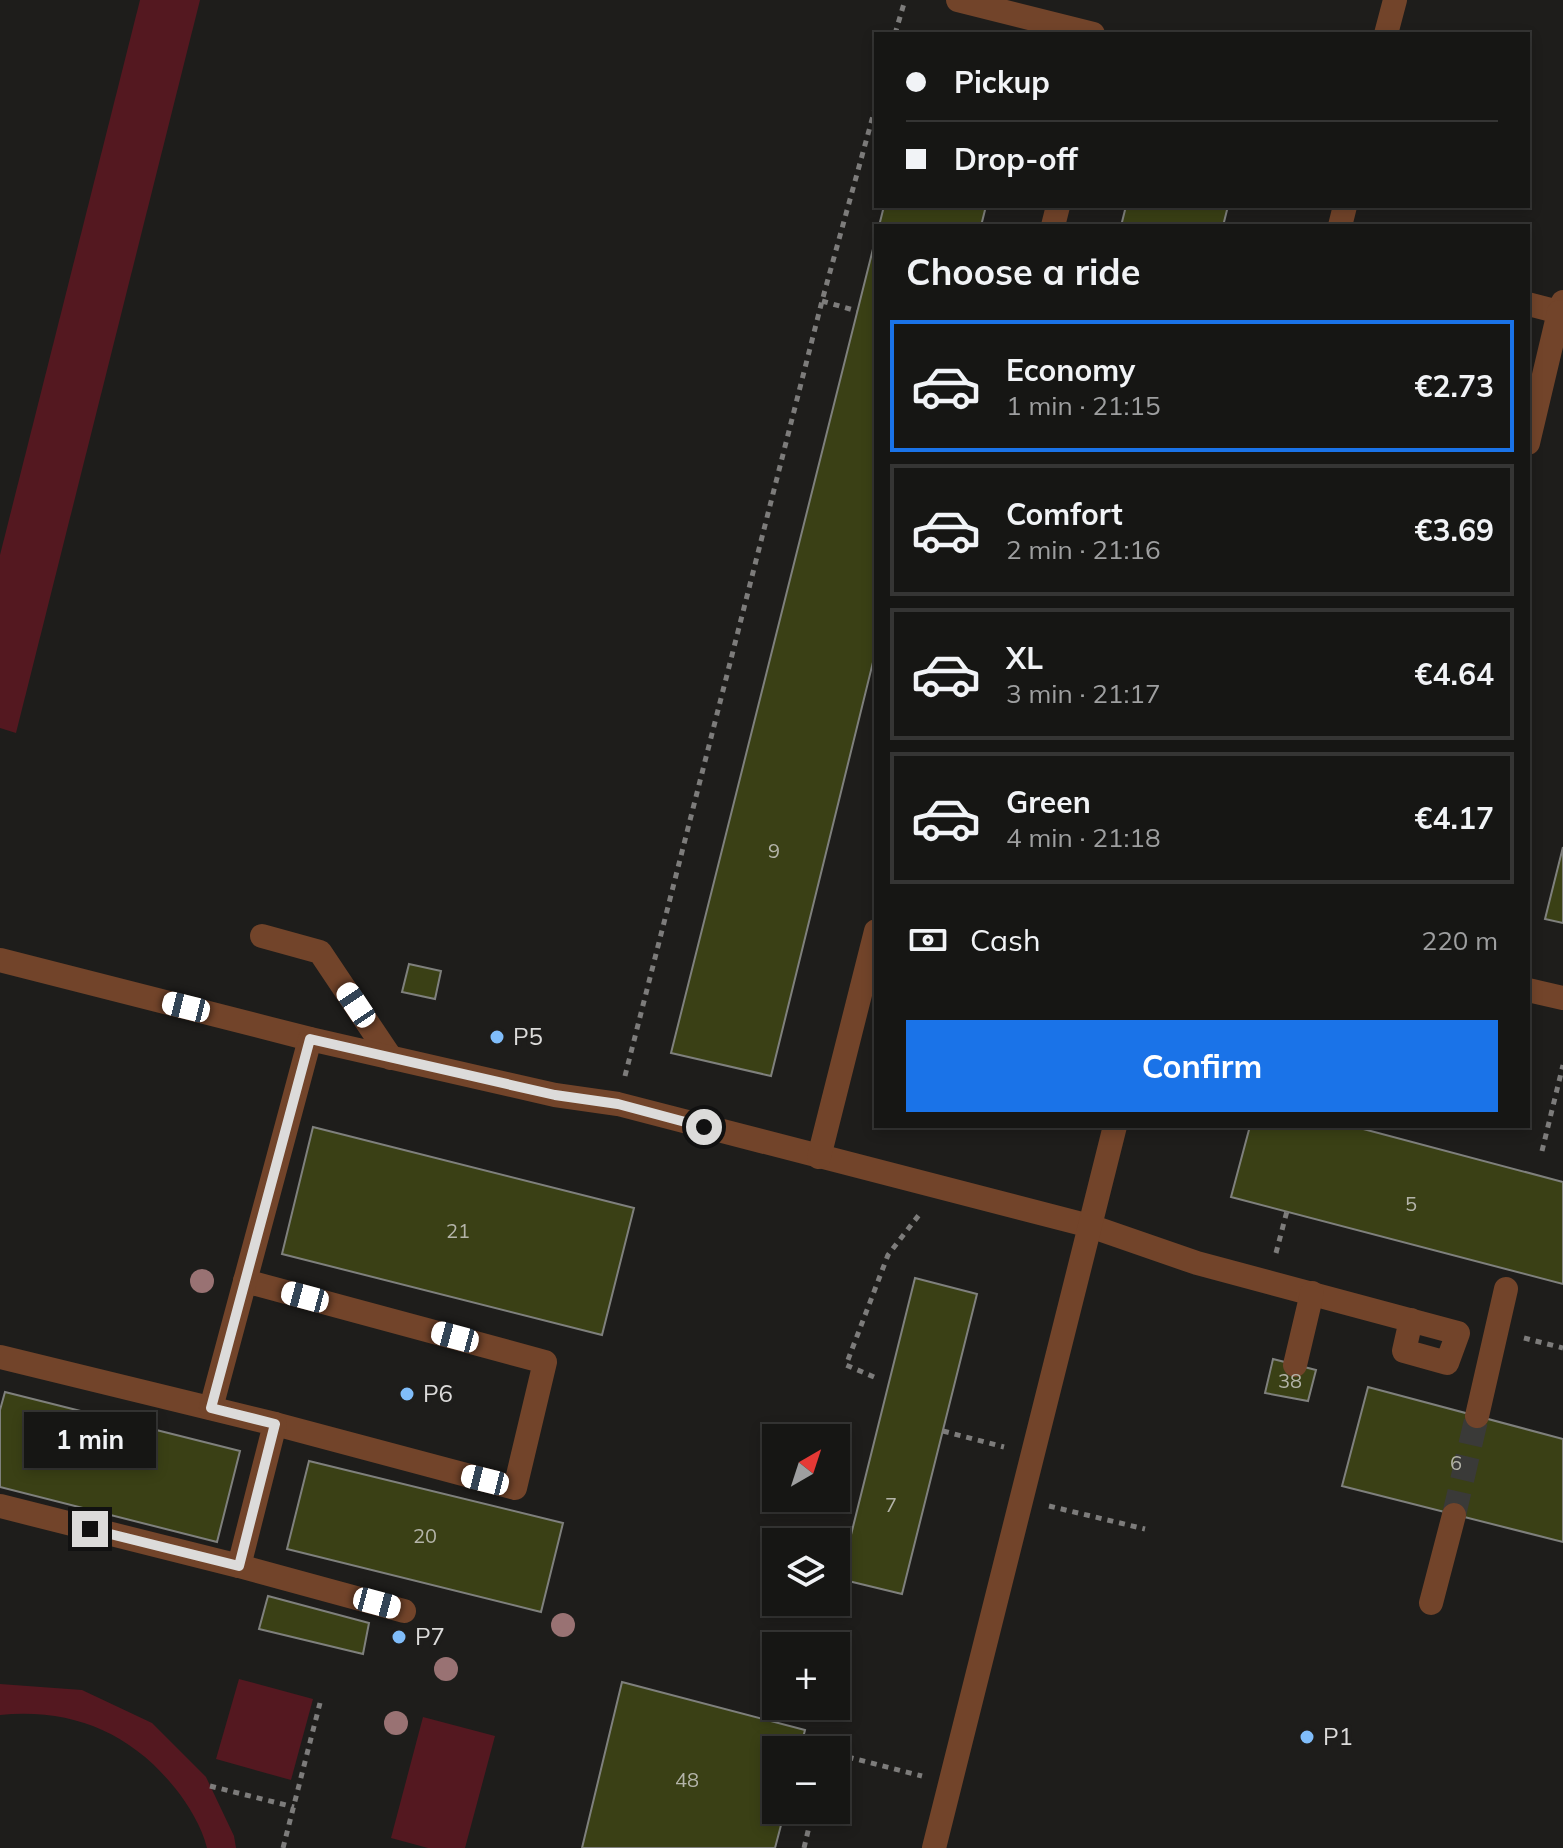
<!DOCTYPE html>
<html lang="en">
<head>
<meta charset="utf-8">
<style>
	:root { --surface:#161614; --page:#232322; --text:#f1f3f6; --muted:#9e9fa0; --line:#353534; --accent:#1a73e8 }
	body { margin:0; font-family:Mulish,sans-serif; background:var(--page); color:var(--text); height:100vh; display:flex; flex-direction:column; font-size:30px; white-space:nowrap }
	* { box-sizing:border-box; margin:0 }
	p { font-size:26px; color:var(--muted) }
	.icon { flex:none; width:44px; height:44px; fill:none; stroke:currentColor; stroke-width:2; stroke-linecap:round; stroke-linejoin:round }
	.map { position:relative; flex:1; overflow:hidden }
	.details { position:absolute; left:874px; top:224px; width:656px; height:904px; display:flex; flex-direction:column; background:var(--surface); border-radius:0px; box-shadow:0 4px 12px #0003,0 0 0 2px var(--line) }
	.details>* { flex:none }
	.guide { position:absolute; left:874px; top:32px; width:656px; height:176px; border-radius:0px; box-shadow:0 4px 12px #0003,0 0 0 2px var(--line); display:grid; align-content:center; height:176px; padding:0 32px; background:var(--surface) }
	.needle { width:52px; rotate:39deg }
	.fabs { position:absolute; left:762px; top:1424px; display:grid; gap:16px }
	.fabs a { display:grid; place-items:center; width:88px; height:88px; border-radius:0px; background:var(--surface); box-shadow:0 4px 12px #0003,0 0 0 2px var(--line); font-size:40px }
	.end { position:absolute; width:36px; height:36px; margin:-18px; border:10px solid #dcdbda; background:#111; box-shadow:0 0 0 4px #111 }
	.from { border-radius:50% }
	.bubble { position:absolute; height:56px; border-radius:0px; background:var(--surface); box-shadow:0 4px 12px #0003,0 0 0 2px var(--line); font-size:26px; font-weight:700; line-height:56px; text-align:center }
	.car { position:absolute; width:24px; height:48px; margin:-24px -12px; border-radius:10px; box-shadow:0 0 6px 2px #0007; background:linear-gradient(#fff 24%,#345 0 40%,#fff 0 76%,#345 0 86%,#fff 0) }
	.guide b { display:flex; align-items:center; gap:28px; height:76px; font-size:30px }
	.guide b+b { border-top:2px solid var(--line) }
	.guide i { width:20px; height:20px; background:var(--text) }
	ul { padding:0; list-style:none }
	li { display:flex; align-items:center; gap:24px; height:132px; margin:0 16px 12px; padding:0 16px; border:4px solid var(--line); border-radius:0px }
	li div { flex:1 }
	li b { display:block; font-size:30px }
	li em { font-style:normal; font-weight:700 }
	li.on { border-color:var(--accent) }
	li>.icon { width:72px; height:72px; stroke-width:1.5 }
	h2 { padding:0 32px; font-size:36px; line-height:96px }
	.pay { display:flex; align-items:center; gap:20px; height:88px; padding:0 32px; font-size:30px }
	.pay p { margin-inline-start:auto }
	.action { display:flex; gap:16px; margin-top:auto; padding:16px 32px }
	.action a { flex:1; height:92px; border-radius:0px; background:var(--accent); color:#fff; font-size:32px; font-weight:700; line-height:92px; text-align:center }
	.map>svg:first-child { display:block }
</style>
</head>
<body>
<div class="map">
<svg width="1563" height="1848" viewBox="0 0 1563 1848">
	<rect width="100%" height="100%" fill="#1e1d1b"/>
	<g fill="#541820">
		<path d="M140 0H200L16 733 0 728V555Z"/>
		<path d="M239 1679 313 1699 291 1780 216 1759Z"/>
		<path d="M0 1684 82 1690 152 1723 206 1777 234 1836 236 1848H207C202 1827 188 1804 175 1788 130 1732 71 1708 0 1715Z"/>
		<path d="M423 1717 495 1736 465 1848H428L391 1838Z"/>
	</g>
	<g fill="#3a4015" stroke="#7f807d" stroke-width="2">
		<path d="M884 206H986L981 226H879Z"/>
		<path d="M1126 206H1228L1223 226H1121Z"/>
		<path d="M876 237V650L771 1076 671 1053Z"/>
		<path d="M1563 847V923L1545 919Z"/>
		<path d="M409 964 441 971 435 999 402 992Z"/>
		<path d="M1250 1126H1352L1563 1182V1284L1231 1197Z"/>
		<path d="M313 1127 634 1208 602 1335 282 1254Z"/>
		<path d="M915 1278 977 1294 902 1594 840 1579Z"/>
		<path d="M1273 1359 1316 1370 1308 1401 1265 1393Z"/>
		<path d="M1368 1387 1563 1439V1542L1342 1486Z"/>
		<path d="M5 1392 240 1451 217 1542 0 1487V1410Z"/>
		<path d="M309 1461 563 1523 541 1612 287 1549Z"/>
		<path d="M268 1596 369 1623 363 1654 259 1629Z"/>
		<path d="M622 1682 805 1730 800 1750H776V1810H785L775 1848H582Z"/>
	</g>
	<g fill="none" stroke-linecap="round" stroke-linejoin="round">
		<path stroke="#3a3a38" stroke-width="24" stroke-dasharray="24 12" stroke-linecap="butt" d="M1454 1515 1477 1416"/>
		<g stroke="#7d7c7b" stroke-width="5" stroke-dasharray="6 6" stroke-linecap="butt">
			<path d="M895 34 905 0"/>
			<path d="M822 301 857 311"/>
			<path d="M625 1076 822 301 876 105"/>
			<path d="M1542 1151 1563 1065"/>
			<path d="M1276 1253 1287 1211"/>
			<path d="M1524 1338 1563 1348"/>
			<path d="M874 1377 846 1365 888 1255 922 1211"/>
			<path d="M943 1431 1004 1447"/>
			<path d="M1049 1506 1145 1529"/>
			<path d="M801 1744 823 1750"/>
			<path d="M836 1754 922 1776"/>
			<path d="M210 1786 294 1807"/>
			<path d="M283 1848 320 1703"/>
			<path d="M804 1848 813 1810"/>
		</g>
		<g stroke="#72442a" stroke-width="24">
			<path d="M958 0 1093 34"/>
			<path d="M1386 34 1395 0"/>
			<path d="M1053 226 1058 206"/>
			<path d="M1340 226 1345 206"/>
			<path d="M1528 304 1559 312 1563 302"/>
			<path d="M1528 443 1559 312"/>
			<path d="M262 936 320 952 391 1058"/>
			<path d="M0 960 310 1039 555 1095 618 1104 1090 1226 1197 1263 1458 1333 1447 1363 1404 1351 1411 1320"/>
			<path d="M1528 990 1563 998"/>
			<path d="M819 1157 876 931"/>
			<path d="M245 1281 545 1362 515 1488 275 1424"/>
			<path d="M0 1357 275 1424 239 1566 0 1506"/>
			<path d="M1295 1365 1312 1293"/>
			<path d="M211 1408 310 1039"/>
			<path d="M1477 1416 1506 1289"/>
			<path d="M239 1566 404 1611"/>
			<path d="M1431 1603 1454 1515"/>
			<path d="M934 1848 1115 1126"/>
		</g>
	</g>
	<g fill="#997273">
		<circle cx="202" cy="1281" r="12"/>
		<circle cx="563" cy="1625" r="12"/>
		<circle cx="446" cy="1669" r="12"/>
		<circle cx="396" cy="1723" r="12"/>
	</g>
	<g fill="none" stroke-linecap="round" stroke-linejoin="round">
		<path stroke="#dcdbda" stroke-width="10" d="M90 1529 239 1566 275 1424 211 1408 310 1039 555 1095 618 1104 704 1127"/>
	</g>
	<g fill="#80bdfa" stroke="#1e1d1b" stroke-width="3">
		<circle cx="497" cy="1037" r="8"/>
		<circle cx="407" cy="1394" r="8"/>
		<circle cx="399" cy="1637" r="8"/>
		<circle cx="1307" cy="1737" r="8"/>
	</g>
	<g text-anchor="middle" stroke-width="8" stroke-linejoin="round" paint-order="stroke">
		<g font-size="20" fill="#b4b4a9">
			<text x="774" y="858">9</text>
			<text x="1411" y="1211">5</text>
			<text x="458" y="1238">21</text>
			<text x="1290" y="1388">38</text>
			<text x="1456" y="1470">6</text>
			<text x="891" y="1512">7</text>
			<text x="425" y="1543">20</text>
			<text x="687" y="1787">48</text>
		</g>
		<g font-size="24" fill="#dcdbda" stroke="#1e1d1b" text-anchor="start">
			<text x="513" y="1045">P5</text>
			<text x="423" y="1402">P6</text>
			<text x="415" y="1645">P7</text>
			<text x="1323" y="1745">P1</text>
		</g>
	</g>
</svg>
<div class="fabs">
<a><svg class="needle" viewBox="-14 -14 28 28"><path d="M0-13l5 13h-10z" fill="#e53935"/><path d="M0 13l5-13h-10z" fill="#9e9fa0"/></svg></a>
<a><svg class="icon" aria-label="layers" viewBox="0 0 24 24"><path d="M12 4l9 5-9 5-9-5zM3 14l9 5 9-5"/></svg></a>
<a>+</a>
<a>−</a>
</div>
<i class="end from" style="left:704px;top:1127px"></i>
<i class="end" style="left:90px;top:1529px"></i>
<div class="bubble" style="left:24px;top:1412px;width:132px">1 min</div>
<i class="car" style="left:356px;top:1005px;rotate:326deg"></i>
<i class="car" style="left:186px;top:1007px;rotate:284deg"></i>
<i class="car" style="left:305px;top:1297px;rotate:285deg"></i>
<i class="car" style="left:455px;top:1337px;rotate:285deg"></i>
<i class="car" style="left:485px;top:1480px;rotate:284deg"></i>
<i class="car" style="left:377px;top:1603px;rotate:105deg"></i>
<div class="guide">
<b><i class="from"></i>Pickup</b>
<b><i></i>Drop-off</b>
</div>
<section class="details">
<h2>Choose a ride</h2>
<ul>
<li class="on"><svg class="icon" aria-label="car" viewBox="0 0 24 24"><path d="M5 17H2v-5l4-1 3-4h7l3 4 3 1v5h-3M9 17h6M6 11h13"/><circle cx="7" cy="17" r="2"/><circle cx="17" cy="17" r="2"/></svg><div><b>Economy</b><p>1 min · 21:15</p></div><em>€2.73</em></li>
<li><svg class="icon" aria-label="car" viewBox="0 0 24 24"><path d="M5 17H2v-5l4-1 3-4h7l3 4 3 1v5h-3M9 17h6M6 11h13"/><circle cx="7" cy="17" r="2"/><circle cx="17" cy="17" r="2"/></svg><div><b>Comfort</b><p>2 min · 21:16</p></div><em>€3.69</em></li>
<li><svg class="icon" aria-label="car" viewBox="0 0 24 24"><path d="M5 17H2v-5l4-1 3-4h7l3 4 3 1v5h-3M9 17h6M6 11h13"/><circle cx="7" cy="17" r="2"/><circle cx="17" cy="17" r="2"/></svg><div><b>XL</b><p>3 min · 21:17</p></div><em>€4.64</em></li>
<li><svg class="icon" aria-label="car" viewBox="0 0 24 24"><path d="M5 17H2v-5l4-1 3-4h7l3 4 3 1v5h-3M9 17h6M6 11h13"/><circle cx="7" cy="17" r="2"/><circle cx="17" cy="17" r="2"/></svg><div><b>Green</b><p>4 min · 21:18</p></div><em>€4.17</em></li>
</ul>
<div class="pay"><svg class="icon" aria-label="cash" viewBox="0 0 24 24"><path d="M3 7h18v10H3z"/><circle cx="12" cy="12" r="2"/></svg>Cash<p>220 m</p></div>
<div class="action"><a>Confirm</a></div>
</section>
</div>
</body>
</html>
